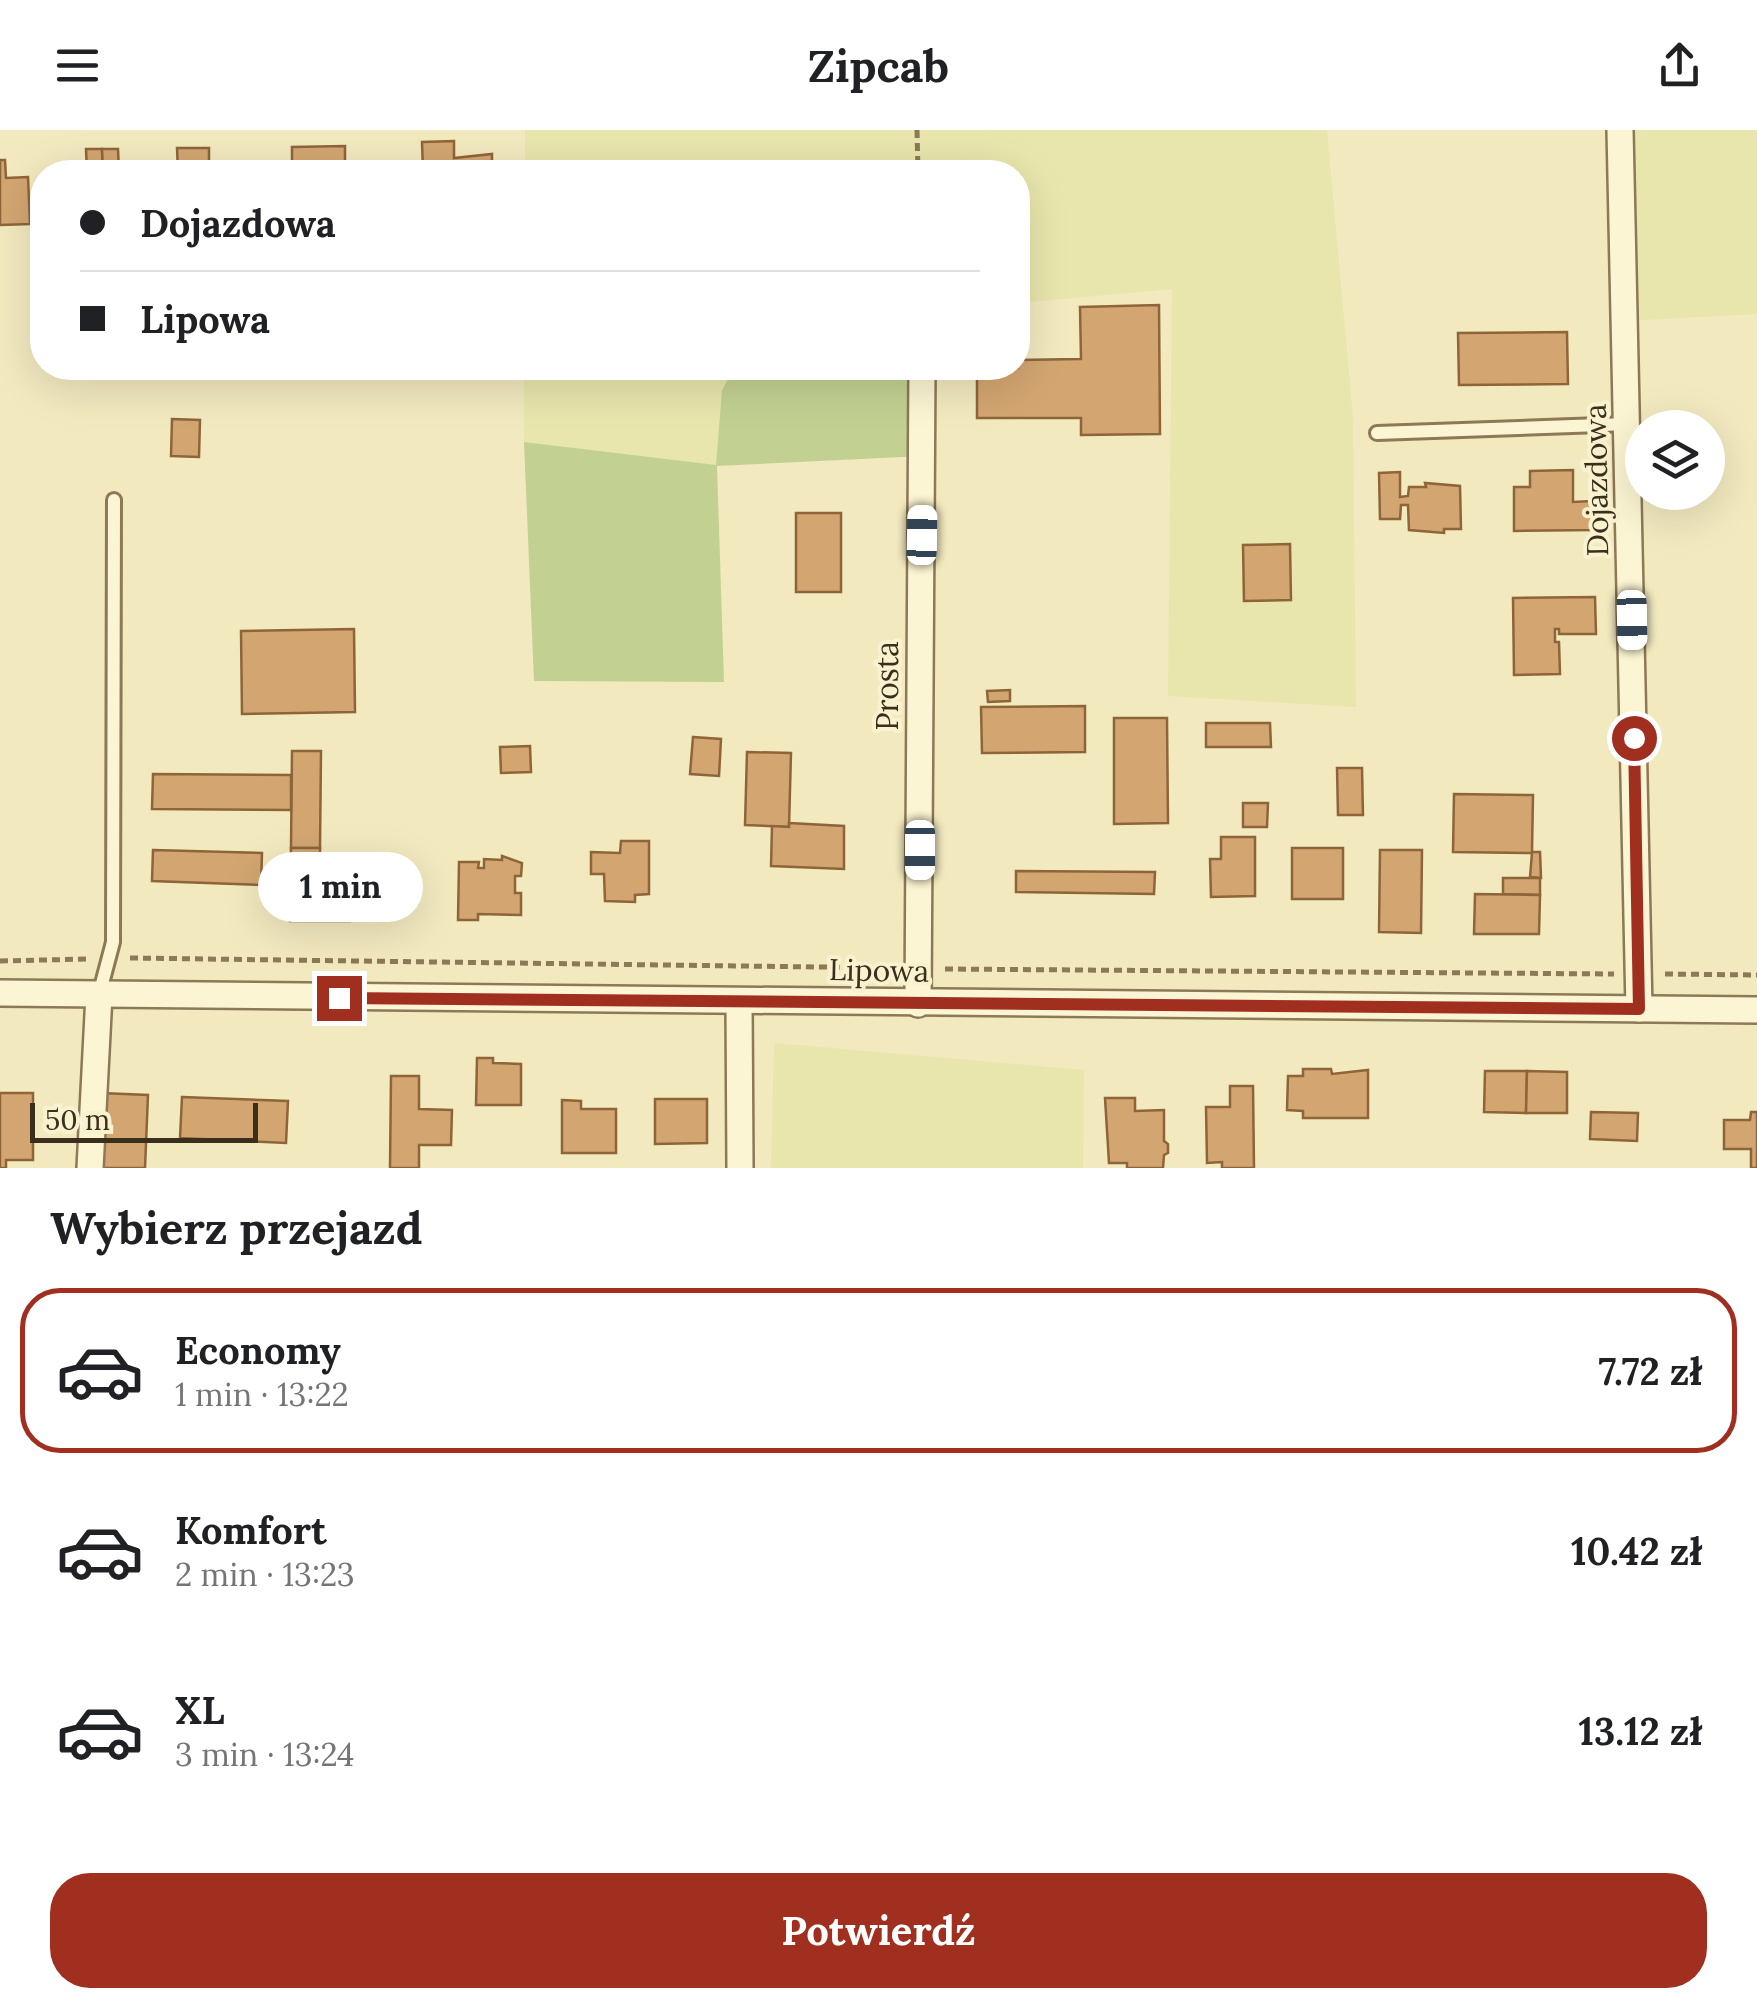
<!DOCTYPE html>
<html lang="pl">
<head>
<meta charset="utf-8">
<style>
	:root { --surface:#fff; --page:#f2f2f2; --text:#202124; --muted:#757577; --line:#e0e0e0; --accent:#a02f20 }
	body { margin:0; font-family:Lora,serif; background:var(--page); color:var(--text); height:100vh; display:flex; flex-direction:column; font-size:38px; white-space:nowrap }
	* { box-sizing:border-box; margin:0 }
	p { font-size:32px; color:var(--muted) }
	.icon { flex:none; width:55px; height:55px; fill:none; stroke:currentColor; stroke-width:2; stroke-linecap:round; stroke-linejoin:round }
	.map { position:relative; height:1038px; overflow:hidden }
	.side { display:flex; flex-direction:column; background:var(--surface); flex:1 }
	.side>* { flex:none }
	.top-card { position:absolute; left:30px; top:30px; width:1000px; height:220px; border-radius:40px; box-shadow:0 10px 40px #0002; display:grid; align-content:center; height:220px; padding:0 50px; background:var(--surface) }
	.fabs { position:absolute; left:1625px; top:280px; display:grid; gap:20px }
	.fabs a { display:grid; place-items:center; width:100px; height:100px; border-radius:50%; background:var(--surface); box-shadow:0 10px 40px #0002; font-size:50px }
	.scale { position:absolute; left:30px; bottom:25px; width:228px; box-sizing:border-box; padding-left:10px; border:5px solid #3a2e1c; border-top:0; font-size:28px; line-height:35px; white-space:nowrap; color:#3a2e1c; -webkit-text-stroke:8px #f8f2cf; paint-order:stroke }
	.end { position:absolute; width:45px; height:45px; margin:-22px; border:12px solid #a02f20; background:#fff; box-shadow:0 0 0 5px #fff }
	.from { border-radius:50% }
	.bubble { position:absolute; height:70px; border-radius:35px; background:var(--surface); box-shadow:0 10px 40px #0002; font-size:32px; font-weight:700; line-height:70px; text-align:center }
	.car { position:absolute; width:30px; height:60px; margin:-30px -15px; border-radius:12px; box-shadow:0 0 8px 2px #0007; background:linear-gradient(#fff 24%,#345 0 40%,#fff 0 76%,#345 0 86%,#fff 0) }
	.top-card b { display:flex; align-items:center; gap:35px; height:95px; font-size:38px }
	.top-card b+b { border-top:2px solid var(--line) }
	.top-card i { width:25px; height:25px; background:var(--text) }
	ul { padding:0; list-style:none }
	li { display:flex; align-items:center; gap:30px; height:165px; margin:0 20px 15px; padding:0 30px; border:5px solid transparent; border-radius:40px }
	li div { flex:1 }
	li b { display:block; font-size:38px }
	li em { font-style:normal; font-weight:700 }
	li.on { border-color:var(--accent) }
	li>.icon { width:90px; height:90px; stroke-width:1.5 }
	h2 { padding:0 50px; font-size:45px; line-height:120px }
	.primary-button { display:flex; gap:20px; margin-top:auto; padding:20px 50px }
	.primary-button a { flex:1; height:115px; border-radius:40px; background:var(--accent); color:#fff; font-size:40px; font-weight:700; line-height:115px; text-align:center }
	header { display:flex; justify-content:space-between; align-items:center; height:130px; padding:0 50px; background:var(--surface); font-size:45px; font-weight:700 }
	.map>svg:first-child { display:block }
</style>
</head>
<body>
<header><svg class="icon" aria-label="menu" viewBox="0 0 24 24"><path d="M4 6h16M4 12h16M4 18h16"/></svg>Zipcab<svg class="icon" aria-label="share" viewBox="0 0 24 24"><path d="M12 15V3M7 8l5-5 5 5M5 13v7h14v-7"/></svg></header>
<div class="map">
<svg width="1757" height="1038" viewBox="0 0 1757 1038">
	<rect width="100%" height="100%" fill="#f2e9bf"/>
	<g fill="#e8e6ac">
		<path d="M525 0H1327L1353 287 1356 577 1168 566 1172 159 1018 173V42H525Z"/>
		<path d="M1620 0H1757V184L1625 191Z"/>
		<path d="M524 238H734L722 260 717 336 524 312Z"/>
		<path d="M774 913 1084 940 1083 1038H771Z"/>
	</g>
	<path fill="#c2d192" d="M734 238H922L923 326 717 336 724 552 534 551 524 312 716 335 722 260Z"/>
	<g fill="#d3a671" stroke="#8d6539" stroke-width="2.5">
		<path d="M454 11V28L492 24V42H423L422 12Z"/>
		<path d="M345 16V42H292V17Z"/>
		<path d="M177 18H209V33H241L242 42H178Z"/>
		<path d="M86 19H102L103 42H87Z"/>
		<path d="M102 19H118L119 42H103Z"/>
		<path d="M0 30H5L6 48 28 47 30 94 0 95Z"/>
		<path d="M1159 175 1160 304 1081 305V288H977V238H1018V230L1081 229 1080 177Z"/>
		<path d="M1567 202 1568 254 1459 255 1458 203Z"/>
		<path d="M172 289 200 290 199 327 171 326Z"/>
		<path d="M1573 340V372L1591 371 1592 400 1514 401V357H1530V341Z"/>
		<path d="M1400 342V367L1408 366 1409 357H1426L1425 353 1460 356 1461 399H1444V403L1409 400 1408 375H1401L1400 389H1380L1379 343Z"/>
		<rect x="796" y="383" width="45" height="79"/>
		<path d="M1290 414 1291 470 1244 471 1243 415Z"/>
		<path d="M1595 467 1596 504H1559V499H1555V512H1559L1560 544 1514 545 1513 468Z"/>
		<path d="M354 499 355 582 242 584 241 501Z"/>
		<path d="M1010 560V571L988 572 987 561Z"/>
		<path d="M1085 576V622L982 623 981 577Z"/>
		<path d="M1114 588H1167L1168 693 1114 694Z"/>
		<path d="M1206 593H1270L1271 617H1206Z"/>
		<path d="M693 607 721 609 719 646 690 644Z"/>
		<path d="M530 616 531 642 501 643 500 617Z"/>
		<path d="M292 621H321L320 718H291Z"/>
		<path d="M747 622 791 623 789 697 745 695Z"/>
		<path d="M1337 638H1362L1363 685H1338Z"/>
		<path d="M153 644 291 645V680L152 679Z"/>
		<path d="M1454 664 1533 665 1532 722H1540L1541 748 1530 747 1532 723 1453 722Z"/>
		<path d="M1243 673H1268L1267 697H1243Z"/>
		<path d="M789 693 844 696V739L771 736 772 696 789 697Z"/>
		<path d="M1221 707H1255V766L1211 767 1210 729H1221Z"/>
		<path d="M621 711H649V764L635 765V772L605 771 604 744H591V722L620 723Z"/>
		<path d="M291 718H320V742H350V791H290Z"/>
		<rect x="1292" y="718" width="51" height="51"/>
		<path d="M153 720 262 723 261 755 152 751Z"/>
		<path d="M1380 720H1422L1421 803 1379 802Z"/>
		<path d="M502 726 522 733 521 746H515V763H521V785L478 784V790H458L459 732H479L478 738H484V729L502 730Z"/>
		<path d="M1016 741 1155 742 1154 764 1016 762Z"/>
		<path d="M1503 748H1540V765L1503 764Z"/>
		<path d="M1475 764 1540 765 1539 804H1474Z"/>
		<path d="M477 928H493V933L521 934V975H476Z"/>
		<path d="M1303 939H1331L1332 944 1368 940V988H1303V981L1287 980 1288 946H1303Z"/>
		<path d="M1485 941H1527L1526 983 1484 982Z"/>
		<path d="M1527 941 1567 942V983H1526Z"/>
		<path d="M391 946H419V979L452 980 451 1015H419V1038H390Z"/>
		<path d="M1230 956H1253L1254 1038H1222V1032L1207 1033 1206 977H1230Z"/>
		<path d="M0 963H33V1030H6V1038H0Z"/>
		<path d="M101 963 148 965 145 1038H97Z"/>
		<path d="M182 967 288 971 286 1013 180 1008Z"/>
		<path d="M1105 968H1135V981L1164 980V1011L1168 1014V1023L1164 1025 1163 1038H1127V1033H1109Z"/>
		<path d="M655 969H707V1013L655 1014Z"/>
		<path d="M562 970 581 971V979H616V1023H562Z"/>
		<path d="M1591 982 1638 983 1637 1011 1590 1009Z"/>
		<path d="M1751 982H1757V1038H1751V1019H1724V990H1750Z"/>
	</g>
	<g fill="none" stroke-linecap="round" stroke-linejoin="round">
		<g stroke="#8c7956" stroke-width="18">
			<g id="service">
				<path d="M1377 303 1628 294"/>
				<path d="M99 865 113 812 114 370"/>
			</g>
		</g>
		<g stroke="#8c7956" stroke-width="30">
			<g id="minor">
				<path d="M1620 0 1639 879"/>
				<path d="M0 863 1757 880"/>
				<path d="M739 871 740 1038"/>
				<path d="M918 874 922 238"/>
				<path d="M90 1038 99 865"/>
			</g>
		</g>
		<g stroke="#8c7956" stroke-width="5" stroke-dasharray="8 5" stroke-linecap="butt">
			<path d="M917 0 918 42"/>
			<path d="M130 828 894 838"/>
			<path d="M0 831 89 829"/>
			<path d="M945 839 1614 844"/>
			<path d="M1665 844 1757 845"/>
		</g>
		<use href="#service" stroke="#fcf5d3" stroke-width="12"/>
		<use href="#minor" stroke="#fcf5d3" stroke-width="25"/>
	</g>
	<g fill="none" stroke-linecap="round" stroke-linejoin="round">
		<path stroke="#a02f20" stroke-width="12" d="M339 868 1639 879 1634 608"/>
	</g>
	<g text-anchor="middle" stroke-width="8" stroke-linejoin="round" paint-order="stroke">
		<g font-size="30" fill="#3a2e1c" stroke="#f8f2cf">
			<text transform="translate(1597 350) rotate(-91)" y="10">Dojazdowa</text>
			<text transform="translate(888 556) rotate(-90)" y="10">Prosta</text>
			<text transform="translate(879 841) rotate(1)" y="10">Lipowa</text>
		</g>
	</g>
</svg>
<div class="fabs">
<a><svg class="icon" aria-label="layers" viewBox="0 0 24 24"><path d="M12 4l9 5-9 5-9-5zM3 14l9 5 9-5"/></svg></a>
</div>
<div class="scale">50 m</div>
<i class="end from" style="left:1634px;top:608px"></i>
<i class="end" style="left:339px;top:868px"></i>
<div class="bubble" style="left:258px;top:722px;width:165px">1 min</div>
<i class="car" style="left:922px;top:405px;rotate:1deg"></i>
<i class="car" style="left:1632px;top:490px;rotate:179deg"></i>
<i class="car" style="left:920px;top:720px;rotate:180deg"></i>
<div class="top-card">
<b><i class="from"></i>Dojazdowa</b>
<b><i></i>Lipowa</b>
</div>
</div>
<section class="side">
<h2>Wybierz przejazd</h2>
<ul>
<li class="on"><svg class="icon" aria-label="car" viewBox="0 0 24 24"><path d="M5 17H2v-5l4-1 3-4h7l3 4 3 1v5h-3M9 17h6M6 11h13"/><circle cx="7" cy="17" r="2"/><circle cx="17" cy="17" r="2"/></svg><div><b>Economy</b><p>1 min · 13:22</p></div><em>7.72 zł</em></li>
<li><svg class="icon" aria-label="car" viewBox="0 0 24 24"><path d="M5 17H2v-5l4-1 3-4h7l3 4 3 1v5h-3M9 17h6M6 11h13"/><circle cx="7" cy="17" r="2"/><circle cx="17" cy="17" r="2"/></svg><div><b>Komfort</b><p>2 min · 13:23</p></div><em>10.42 zł</em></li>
<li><svg class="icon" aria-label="car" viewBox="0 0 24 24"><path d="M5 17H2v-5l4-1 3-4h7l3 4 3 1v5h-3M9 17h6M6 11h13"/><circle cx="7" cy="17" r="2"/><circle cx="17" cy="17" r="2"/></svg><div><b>XL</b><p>3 min · 13:24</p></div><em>13.12 zł</em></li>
</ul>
<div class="primary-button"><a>Potwierdź</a></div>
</section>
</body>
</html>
